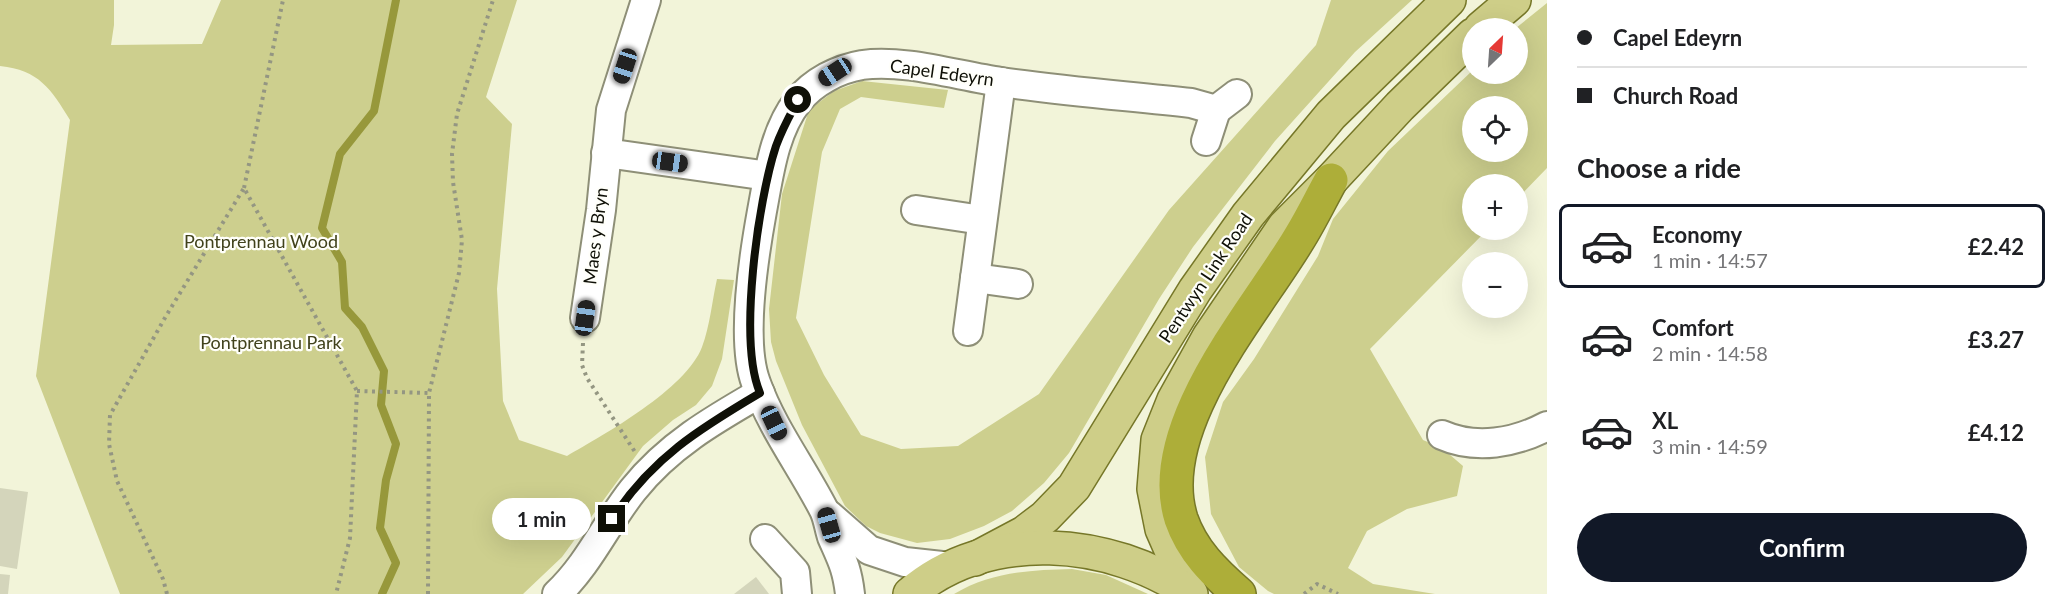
<!DOCTYPE html>
<html lang="en">
<head>
<meta charset="utf-8">
<style>
	:root { --surface:#fff; --page:#f2f2f2; --text:#202124; --muted:#757577; --line:#e0e0e0; --accent:#111827 }
	body { margin:0; font-family:Lato,sans-serif; background:var(--page); color:var(--text); height:100vh; display:flex; flex-direction:column; font-size:22px; white-space:nowrap }
	* { box-sizing:border-box; margin:0 }
	p { font-size:20px; color:var(--muted) }
	.icon { flex:none; width:33px; height:33px; fill:none; stroke:currentColor; stroke-width:2; stroke-linecap:round; stroke-linejoin:round }
	.map { position:relative; flex:1; overflow:hidden }
	.details { display:flex; flex-direction:column; background:var(--surface); width:510px }
	.details>* { flex:none }
	.hud { display:grid; align-content:center; height:132px; padding:0 30px; background:var(--surface) }
	.needle { width:39px; rotate:25deg }
	.buttons { position:absolute; left:1462px; top:18px; display:grid; gap:12px }
	.buttons a { display:grid; place-items:center; width:66px; height:66px; border-radius:50%; background:var(--surface); box-shadow:0 6px 24px #0002; font-size:30px }
	.end { position:absolute; width:27px; height:27px; margin:-14px; border:8px solid #0f1007; background:#fff; box-shadow:0 0 0 3px #fff }
	.from { border-radius:50% }
	.bubble { position:absolute; height:42px; border-radius:21px; background:var(--surface); box-shadow:0 6px 24px #0002; font-size:20px; font-weight:700; line-height:42px; text-align:center }
	.car { position:absolute; width:18px; height:36px; margin:-18px -9px; border-radius:8px; box-shadow:0 0 4px 2px #0007; background:linear-gradient(#222 24%,#8ab4d8 0 40%,#222 0 76%,#8ab4d8 0 86%,#222 0) }
	.hud b { display:flex; align-items:center; gap:21px; height:57px; font-size:22px }
	.hud b+b { border-top:2px solid var(--line) }
	.hud i { width:15px; height:15px; background:var(--text) }
	ul { padding:0; list-style:none }
	li { display:flex; align-items:center; gap:18px; height:84px; margin:0 12px 9px; padding:0 18px; border:3px solid transparent; border-radius:9px }
	li div { flex:1 }
	li b { display:block; font-size:22px }
	li em { font-style:normal; font-weight:700 }
	li.on { border-color:var(--accent) }
	li>.icon { width:54px; height:54px; stroke-width:1.5 }
	h2 { padding:0 30px; font-size:27px; line-height:72px }
	.action { display:flex; gap:12px; margin-top:auto; padding:12px 30px }
	.action a { flex:1; height:69px; border-radius:36px; background:var(--accent); color:#fff; font-size:24px; font-weight:700; line-height:69px; text-align:center }
	main { display:flex; flex:1; min-height:0 }
	.map>svg:first-child { display:block }
</style>
</head>
<body>
<main>
<div class="map">
<svg width="1547" height="594" viewBox="0 0 1547 594">
	<rect width="100%" height="100%" fill="#f2f4d9"/>
	<g fill="#cdcf8e" fill-rule="evenodd">
		<path d="M0 0H114V25L111 45 202 44 221 0H517L486 97 512 124 497 289 503 401 519 440 567 456C605 434 686 389 702 347 710 326 712 301 717 279L734 280 722 359 712 386 696 405 673 420 643 446 562 557 523 594H120L36 376 70 120C51 89 39 70 0 66Z"/>
		<path d="M1331 0H1412L1355 52 1275 141 1193 247 1159 299 1069 453 1044 483 1012 511 984 526 950 539 917 543 880 533 866 526 845 506 802 425 776 361 771 342 769 309 782 194 809 110 834 91 862 81 948 90 944 108 861 97 840 109 822 152 796 318 824 375 861 435 901 449 958 446 1039 394 1169 210 1316 45Z"/>
		<path d="M1547 3V168L1518 198V184H1473V230H1487L1370 349 1423 440 1442 448 1463 466 1457 496 1407 509 1367 531 1348 568 1373 584 1435 594H1274L1268 591 1239 567 1211 514 1205 457 1223 402 1254 359 1318 256 1333 219 1388 151 1473 70V74H1518L1516 28ZM1473 106H1518V152H1473Z"/>
		<path d="M1072 569 1106 575 1148 594H954C991 572 1030 570 1072 569Z"/>
	</g>
	<g fill="none" stroke-linecap="round" stroke-linejoin="round">
		<path stroke="#97983b" stroke-width="8" d="M382 594 396 563 380 528 386 480 396 444 381 405 384 371 362 327 345 308 342 262 322 228 340 154 374 111 396 0"/>
	</g>
	<g fill="#d4d5bb">
		<path d="M0 488 28 492 17 569 0 566Z"/>
		<path d="M0 574 10 575 8 594H0Z"/>
		<path d="M756 577 769 594H734Z"/>
	</g>
	<g fill="none" stroke-linecap="round" stroke-linejoin="round">
		<g stroke="#8e8f77" stroke-width="32">
			<g id="minor">
				<path d="M1206 141 1216 110"/>
				<path d="M606 153 768 176"/>
				<path d="M916 210 982 220"/>
				<path d="M975 278 1018 284"/>
				<path d="M585 318 601 210 611 110 646 0"/>
				<path d="M968 331 1001 82"/>
				<path d="M1442 435C1476 450 1515 443 1547 426"/>
				<path d="M829 515 869 550 905 562 951 567"/>
				<path d="M765 539 795 572 797 594"/>
				<path d="M557 594C589 564 606 524 633 490 668 446 713 420 760 393"/>
				<path d="M850 594C847 568 842 560 832 537 829 528 828 518 824 510 802 467 772 428 756 383 740 341 754 255 762 211 769 174 774 131 798 101 813 82 838 69 862 65 905 59 958 76 1001 82 1064 91 1128 96 1191 103L1216 110 1237 94"/>
			</g>
		</g>
		<g stroke="#767728" stroke-width="36">
			<g id="major">
				<path d="M1481 28 1514 0"/>
				<path d="M975 559 1024 533 1045 517 1074 487 1195 290 1248 215 1331 115 1449 0"/>
				<path d="M1190 593 1162 529 1154 489 1158 440 1174 400 1209 337 1284 227 1331 180 1400 106 1473 35"/>
				<path d="M910 594C987 527 1112 538 1191 594"/>
			</g>
		</g>
		<g stroke="#767728" stroke-width="36">
			<path id="highway" d="M1239 594C1214 572 1192 551 1181 519 1152 428 1254 313 1298 240 1310 221 1320 200 1331 180"/>
		</g>
		<g stroke="#949682" stroke-width="4" stroke-dasharray="3 4.5" stroke-linecap="butt">
			<path d="M244 188 283 0"/>
			<path d="M583 343 582 365 587 378 635 452"/>
			<path d="M357 391 429 393"/>
			<path d="M167 594 163 579 117 481 109 444 110 415 166 316 244 188 357 391 350 538 336 594"/>
			<path d="M428 594 429 393 459 273 462 240 453 182 452 154 457 114 493 0"/>
			<path d="M1304 594 1317 584 1338 594"/>
		</g>
		<use href="#minor" stroke="#fff" stroke-width="28"/>
		<use href="#major" stroke="#cece88" stroke-width="33"/>
		<use href="#highway" stroke="#adae39" stroke-width="33"/>
	</g>
	<g fill="none" stroke-linecap="round" stroke-linejoin="round">
		<path stroke="#0f1007" stroke-width="8" d="M612 519C652 458 699 429 760 393 738 341 758 201 776 146 782 129 790 115 798 100"/>
	</g>
	<g text-anchor="middle" stroke-width="4.5" stroke-linejoin="round" paint-order="stroke">
		<g font-size="18" fill="#0f1007" stroke="#fffffa">
			<text transform="translate(942 73) rotate(8)" y="6">Capel Edeyrn</text>
			<text transform="translate(596 236) rotate(-83)" y="6">Maes y Bryn</text>
			<text transform="translate(1206 278) rotate(-56)" y="6">Pentwyn Link Road</text>
		</g>
		<g font-size="18" fill="#41421b" stroke="#fffffa">
			<text x="261" y="248">Pontprennau Wood</text>
			<text x="271" y="349">Pontprennau Park</text>
		</g>
	</g>
</svg>
<div class="buttons">
<a><svg class="needle" viewBox="-14 -14 28 28"><path d="M0-13l5 13h-10z" fill="#e53935"/><path d="M0 13l5-13h-10z" fill="#757577"/></svg></a>
<a><svg class="icon" aria-label="locate" viewBox="0 0 24 24"><circle cx="12" cy="12" r="6"/><path d="M12 2v4M12 18v4M2 12h4M18 12h4"/></svg></a>
<a>+</a>
<a>−</a>
</div>
<i class="end from" style="left:798px;top:100px"></i>
<i class="end" style="left:612px;top:519px"></i>
<div class="bubble" style="left:492px;top:498px;width:99px">1 min</div>
<i class="car" style="left:625px;top:66px;rotate:198deg"></i>
<i class="car" style="left:835px;top:72px;rotate:237deg"></i>
<i class="car" style="left:670px;top:162px;rotate:98deg"></i>
<i class="car" style="left:585px;top:318px;rotate:8deg"></i>
<i class="car" style="left:774px;top:423px;rotate:155deg"></i>
<i class="car" style="left:829px;top:525px;rotate:344deg"></i>
</div>
<section class="details">
<div class="hud">
<b><i class="from"></i>Capel Edeyrn</b>
<b><i></i>Church Road</b>
</div>
<h2>Choose a ride</h2>
<ul>
<li class="on"><svg class="icon" aria-label="car" viewBox="0 0 24 24"><path d="M5 17H2v-5l4-1 3-4h7l3 4 3 1v5h-3M9 17h6M6 11h13"/><circle cx="7" cy="17" r="2"/><circle cx="17" cy="17" r="2"/></svg><div><b>Economy</b><p>1 min · 14:57</p></div><em>£2.42</em></li>
<li><svg class="icon" aria-label="car" viewBox="0 0 24 24"><path d="M5 17H2v-5l4-1 3-4h7l3 4 3 1v5h-3M9 17h6M6 11h13"/><circle cx="7" cy="17" r="2"/><circle cx="17" cy="17" r="2"/></svg><div><b>Comfort</b><p>2 min · 14:58</p></div><em>£3.27</em></li>
<li><svg class="icon" aria-label="car" viewBox="0 0 24 24"><path d="M5 17H2v-5l4-1 3-4h7l3 4 3 1v5h-3M9 17h6M6 11h13"/><circle cx="7" cy="17" r="2"/><circle cx="17" cy="17" r="2"/></svg><div><b>XL</b><p>3 min · 14:59</p></div><em>£4.12</em></li>
</ul>
<div class="action"><a>Confirm</a></div>
</section>
</main>
</body>
</html>
